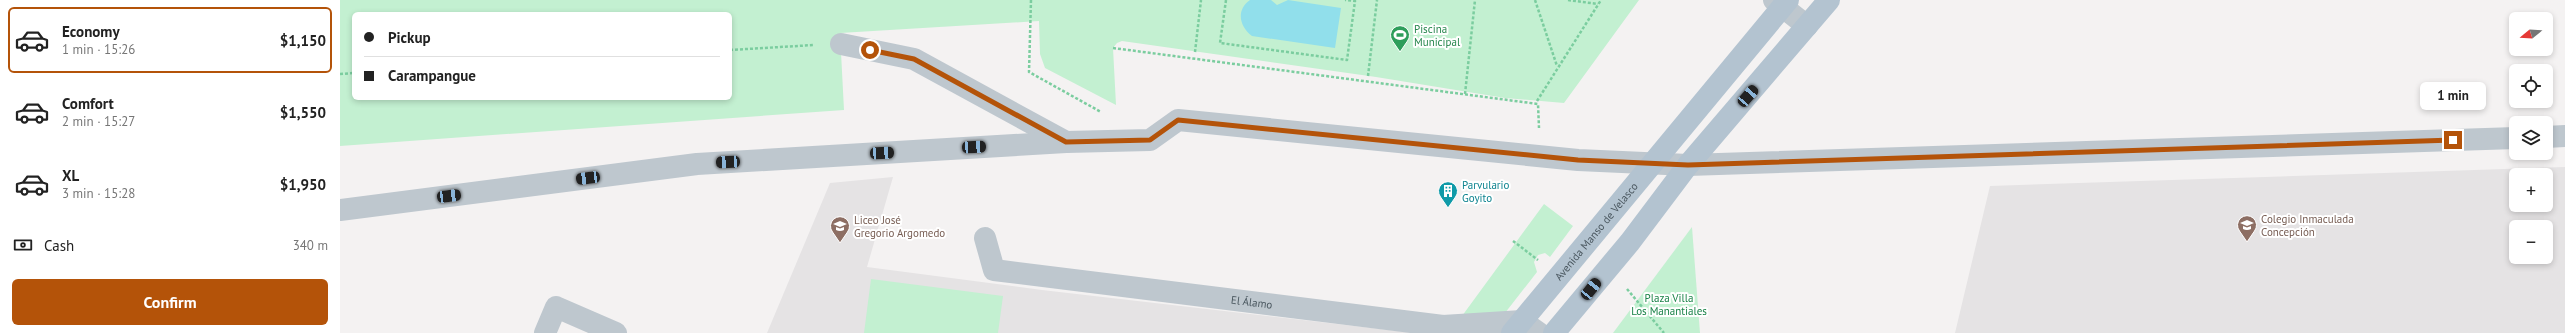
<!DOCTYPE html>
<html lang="en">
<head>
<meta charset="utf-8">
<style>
	:root { --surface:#fff; --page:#f2f2f2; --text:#222; --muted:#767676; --line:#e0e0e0; --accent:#b45309 }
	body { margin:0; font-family:"PT Sans",sans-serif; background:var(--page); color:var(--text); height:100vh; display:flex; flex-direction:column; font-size:15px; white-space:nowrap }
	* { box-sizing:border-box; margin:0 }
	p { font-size:13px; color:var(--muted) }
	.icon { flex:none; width:22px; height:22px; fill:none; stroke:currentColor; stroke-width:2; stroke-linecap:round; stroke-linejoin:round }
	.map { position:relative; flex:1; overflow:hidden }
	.sheet { display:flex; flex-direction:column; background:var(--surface); width:340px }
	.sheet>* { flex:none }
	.banner { position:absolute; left:12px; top:12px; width:380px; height:88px; border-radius:6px; box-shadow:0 2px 6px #0003; display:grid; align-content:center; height:88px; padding:0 12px; background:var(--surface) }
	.needle { width:26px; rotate:252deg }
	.controls { position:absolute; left:2169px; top:12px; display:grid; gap:8px }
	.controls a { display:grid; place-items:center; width:44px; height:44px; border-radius:6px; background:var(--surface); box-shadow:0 2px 6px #0003; font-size:20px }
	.end { position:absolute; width:18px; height:18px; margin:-9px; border:5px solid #b45309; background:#fff; box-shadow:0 0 0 2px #fff }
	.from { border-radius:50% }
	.bubble { position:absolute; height:28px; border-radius:6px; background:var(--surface); box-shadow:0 2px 6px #0003; font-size:13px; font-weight:700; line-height:28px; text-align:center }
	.car { position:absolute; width:12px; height:24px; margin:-12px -6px; border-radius:5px; box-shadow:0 0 3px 1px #0007; background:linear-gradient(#222 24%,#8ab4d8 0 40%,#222 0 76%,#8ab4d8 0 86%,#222 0) }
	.banner b { display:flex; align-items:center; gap:14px; height:38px; font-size:15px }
	.banner b+b { border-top:1px solid var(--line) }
	.banner i { width:10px; height:10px; background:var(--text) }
	ul { padding:7px 0 0; list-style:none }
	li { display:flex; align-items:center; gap:12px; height:66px; margin:0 8px 6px; padding:0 4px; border:2px solid transparent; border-radius:6px }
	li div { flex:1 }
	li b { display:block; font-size:15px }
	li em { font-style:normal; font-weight:700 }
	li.on { border-color:var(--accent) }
	li>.icon { width:36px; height:36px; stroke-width:1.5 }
	.pay { display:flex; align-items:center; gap:10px; height:44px; padding:0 12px; font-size:15px }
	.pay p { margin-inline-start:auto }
	.button { display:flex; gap:8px; margin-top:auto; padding:8px 12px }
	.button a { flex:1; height:46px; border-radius:6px; background:var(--accent); color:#fff; font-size:16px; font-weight:700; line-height:46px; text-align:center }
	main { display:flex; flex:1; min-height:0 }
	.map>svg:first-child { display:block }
</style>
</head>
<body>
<main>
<section class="sheet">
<ul>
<li class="on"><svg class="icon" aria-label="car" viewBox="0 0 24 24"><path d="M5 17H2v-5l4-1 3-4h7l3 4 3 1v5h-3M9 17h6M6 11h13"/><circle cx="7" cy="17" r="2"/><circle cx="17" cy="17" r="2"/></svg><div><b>Economy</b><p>1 min · 15:26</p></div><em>$1,150</em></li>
<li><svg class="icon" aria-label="car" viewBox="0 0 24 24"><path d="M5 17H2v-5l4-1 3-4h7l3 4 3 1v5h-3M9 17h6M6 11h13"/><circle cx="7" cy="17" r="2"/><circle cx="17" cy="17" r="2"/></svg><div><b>Comfort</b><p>2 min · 15:27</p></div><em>$1,550</em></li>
<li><svg class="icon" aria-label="car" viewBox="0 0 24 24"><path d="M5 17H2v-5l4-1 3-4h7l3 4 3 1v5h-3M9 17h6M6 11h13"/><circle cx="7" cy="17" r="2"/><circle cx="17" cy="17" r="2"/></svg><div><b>XL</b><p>3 min · 15:28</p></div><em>$1,950</em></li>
</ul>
<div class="pay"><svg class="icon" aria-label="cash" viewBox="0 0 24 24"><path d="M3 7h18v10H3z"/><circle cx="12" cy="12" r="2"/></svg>Cash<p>340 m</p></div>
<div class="button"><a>Confirm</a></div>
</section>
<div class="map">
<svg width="2225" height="333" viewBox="0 0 2225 333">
	<rect width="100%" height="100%" fill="#f4f2f2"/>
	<g fill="#e5e3e4" fill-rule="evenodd">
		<path d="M2225 167V333H1615L1650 186ZM2176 175H2206V205H2176ZM2176 227H2206V257H2176Z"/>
		<path d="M553 177 527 267 702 290 1075 333H427L490 183Z"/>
	</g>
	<g fill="#c3f0d1" fill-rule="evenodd">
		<path d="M0 0H1299L1224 103 1165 98 1036 77 782 41 777 43 773 48 776 105 705 68 700 54 699 21 500 33 504 110 0 146ZM14 14H390V98H14Z"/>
		<path d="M1204 204 1233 226 1210 257 1205 253 1198 255 1194 262 1197 272 1165 313 1122 316Z"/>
		<path d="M1352 227 1360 333H1273Z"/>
		<path d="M531 279 663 296 658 333H524Z"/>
	</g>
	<path fill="#91dfeb" d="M910 0H931L937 5 948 0 1001 8 995 48 912 36C899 26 896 10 910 0Z"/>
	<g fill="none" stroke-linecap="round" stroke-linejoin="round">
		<g stroke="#7bcd9f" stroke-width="2.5" stroke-dasharray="3 2" stroke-linecap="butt">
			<path d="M691 0 689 72 761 112"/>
			<path d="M886 0 880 43 1007 60 1015 1 1005 0"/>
			<path d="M1195 0 1217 66"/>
			<path d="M1228 0 1258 4"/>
			<path d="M773 48 1198 104 1199 128"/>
			<path d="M390 50 474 45"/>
			<path d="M855 52 861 0"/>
			<path d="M0 74 14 73"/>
			<path d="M1028 76 1037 0"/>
			<path d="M1125 94 1135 0"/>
			<path d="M1197 101 1261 0"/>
			<path d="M1173 241 1198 260"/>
			<path d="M1287 289 1324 333"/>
		</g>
		<g stroke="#bec7ce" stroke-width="22">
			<path d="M1434 0 1467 26"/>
			<path d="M501 44 574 59 726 142"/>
			<path d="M2206 137 2225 136"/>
			<path d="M0 210 357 164 726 142 810 140 838 120 1238 160 1348 165 2176 138"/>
			<path id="s1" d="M645 238 654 270 1103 326 1182 321 1199 333"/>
			<path d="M205 333 216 307 276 333"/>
		</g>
		<g stroke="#b3c3d0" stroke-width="22">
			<path id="s2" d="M1172 333 1448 0"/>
			<path d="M1214 333 1290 242 1348 165 1489 0"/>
		</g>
	</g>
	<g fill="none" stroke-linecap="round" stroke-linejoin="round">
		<path stroke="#b45309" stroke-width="5" d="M530 50 574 59 726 142 810 140 838 120 1238 160 1348 165 2113 140"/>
	</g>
	<defs>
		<g id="stadium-pin" transform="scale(1)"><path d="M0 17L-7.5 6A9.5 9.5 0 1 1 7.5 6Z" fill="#2e9e5b" stroke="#fff"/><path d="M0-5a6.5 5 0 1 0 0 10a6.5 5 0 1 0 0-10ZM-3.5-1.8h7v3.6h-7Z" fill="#fff"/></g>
		<g id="building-pin" transform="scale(1)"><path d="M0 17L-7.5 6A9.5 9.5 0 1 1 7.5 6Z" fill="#0f9aa8" stroke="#fff"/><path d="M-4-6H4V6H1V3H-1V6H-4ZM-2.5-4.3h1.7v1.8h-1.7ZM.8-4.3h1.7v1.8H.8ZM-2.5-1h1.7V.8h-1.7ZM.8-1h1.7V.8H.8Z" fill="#fff"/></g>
		<g id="school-pin" transform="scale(1)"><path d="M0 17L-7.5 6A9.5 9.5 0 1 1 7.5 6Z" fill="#8d6e63" stroke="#fff"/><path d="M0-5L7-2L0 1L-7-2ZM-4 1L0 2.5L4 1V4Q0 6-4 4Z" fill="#fff"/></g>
	</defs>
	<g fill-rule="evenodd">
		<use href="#stadium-pin" x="1060" y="35"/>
		<use href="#building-pin" x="1108" y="191"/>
		<use href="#school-pin" x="1907" y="225"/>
		<use href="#school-pin" x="500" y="226"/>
	</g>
	<g text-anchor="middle" stroke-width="4" stroke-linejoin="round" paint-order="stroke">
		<g font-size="11" fill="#27864d" stroke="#fff" text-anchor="start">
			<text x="1074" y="33">Piscina<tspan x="1074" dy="13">Municipal</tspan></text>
		</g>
		<g font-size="11" fill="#0d838f" stroke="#fff" text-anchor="start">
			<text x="1122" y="189">Parvulario<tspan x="1122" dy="13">Goyito</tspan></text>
		</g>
		<g font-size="11" fill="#785e54" stroke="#fff" text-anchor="start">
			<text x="1921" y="223">Colegio Inmaculada<tspan x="1921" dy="13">Concepción</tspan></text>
			<text x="514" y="224">Liceo José<tspan x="514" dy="13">Gregorio Argomedo</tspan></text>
		</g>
		<g font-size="11" fill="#4a575f" stroke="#fff">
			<text dy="4" stroke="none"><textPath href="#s2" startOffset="132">Avenida Manso de Velasco</textPath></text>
			<text dy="4" stroke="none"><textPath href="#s1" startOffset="293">El Álamo</textPath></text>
		</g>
		<g font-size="11" fill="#198247" stroke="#fff">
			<text x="1329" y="302">Plaza Villa<tspan x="1329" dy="13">Los Manantiales</tspan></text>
		</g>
	</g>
</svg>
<div class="controls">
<a><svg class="needle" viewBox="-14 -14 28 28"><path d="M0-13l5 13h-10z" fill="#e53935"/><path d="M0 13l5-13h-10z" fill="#767676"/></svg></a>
<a><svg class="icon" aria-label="locate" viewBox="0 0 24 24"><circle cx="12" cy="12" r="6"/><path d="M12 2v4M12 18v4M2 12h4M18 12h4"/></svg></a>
<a><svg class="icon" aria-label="layers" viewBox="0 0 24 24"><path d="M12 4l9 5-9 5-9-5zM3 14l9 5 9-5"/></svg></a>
<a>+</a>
<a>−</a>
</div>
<i class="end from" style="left:530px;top:50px"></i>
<i class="end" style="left:2113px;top:140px"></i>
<div class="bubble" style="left:2080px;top:82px;width:66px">1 min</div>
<i class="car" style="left:1408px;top:96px;rotate:41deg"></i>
<i class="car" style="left:634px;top:147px;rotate:87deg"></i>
<i class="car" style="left:542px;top:153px;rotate:87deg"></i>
<i class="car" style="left:388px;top:162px;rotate:267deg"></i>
<i class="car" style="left:248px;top:178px;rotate:263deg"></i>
<i class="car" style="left:109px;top:196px;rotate:83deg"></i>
<i class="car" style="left:1251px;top:289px;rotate:39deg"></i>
<div class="banner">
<b><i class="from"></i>Pickup</b>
<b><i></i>Carampangue</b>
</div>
</div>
</main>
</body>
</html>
